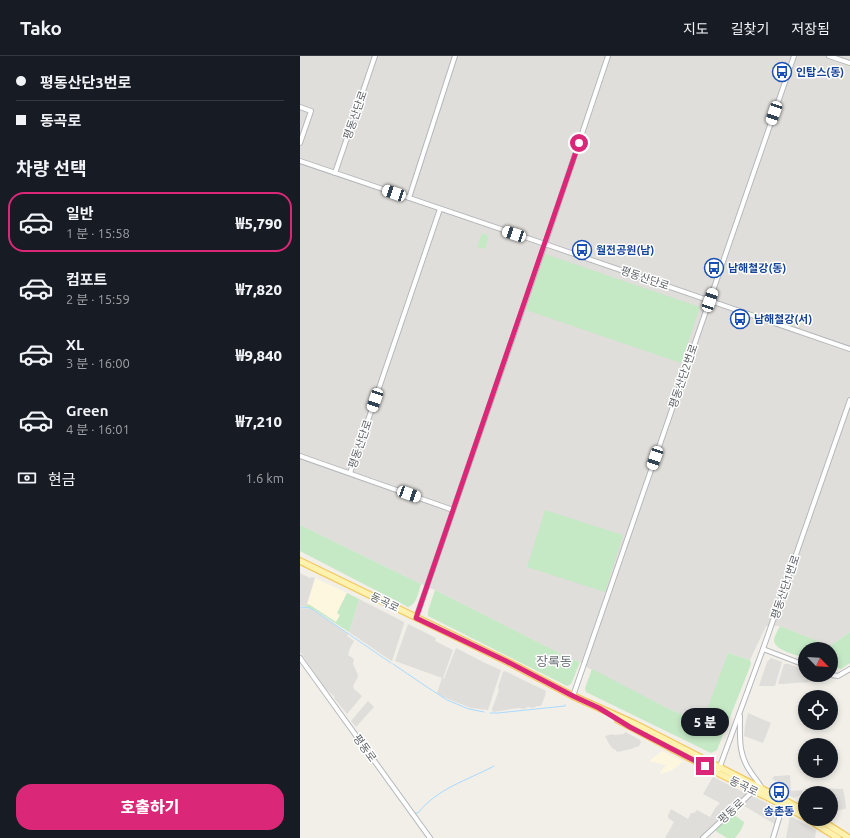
<!DOCTYPE html>
<html lang="ko">
<head>
<meta charset="utf-8">
<style>
	:root { --surface:#171b24; --page:#20242c; --text:#f1f3f6; --muted:#9ea1a6; --line:#363941; --accent:#db2777 }
	body { margin:0; font-family:Ubuntu,"Noto Sans KR",sans-serif; background:var(--page); color:var(--text); height:100vh; display:flex; flex-direction:column; font-size:15px; white-space:nowrap }
	* { box-sizing:border-box; margin:0 }
	p { font-size:13px; color:var(--muted) }
	.icon { flex:none; width:22px; height:22px; fill:none; stroke:currentColor; stroke-width:2; stroke-linecap:round; stroke-linejoin:round }
	.map { position:relative; flex:1; overflow:hidden }
	.panel { display:flex; flex-direction:column; background:var(--surface); width:300px }
	.panel>* { flex:none }
	.top-card { display:grid; align-content:center; height:88px; padding:0 16px; background:var(--surface) }
	.needle { width:26px; rotate:115deg }
	.fabs { position:absolute; left:498px; top:586px; display:grid; gap:8px }
	.fabs a { display:grid; place-items:center; width:40px; height:40px; border-radius:50%; background:var(--surface); box-shadow:0 2px 6px #0003; font-size:20px }
	.end { position:absolute; width:18px; height:18px; margin:-9px; border:5px solid #db2777; background:#fff; box-shadow:0 0 0 2px #fff }
	.from { border-radius:50% }
	.bubble { position:absolute; height:28px; border-radius:14px; background:var(--surface); box-shadow:0 2px 6px #0003; font-size:13px; font-weight:800; line-height:28px; text-align:center }
	.car { position:absolute; width:12px; height:24px; margin:-12px -6px; border-radius:5px; box-shadow:0 0 3px 1px #0007; background:linear-gradient(#fff 24%,#345 0 40%,#fff 0 76%,#345 0 86%,#fff 0) }
	.top-card b { display:flex; align-items:center; gap:14px; height:38px; font-size:15px }
	.top-card b+b { border-top:1px solid var(--line) }
	.top-card i { width:10px; height:10px; background:var(--text) }
	ul { padding:0; list-style:none }
	li { display:flex; align-items:center; gap:12px; height:60px; margin:0 8px 6px; padding:0 8px; border:2px solid transparent; border-radius:16px }
	li div { flex:1 }
	li b { display:block; font-size:15px }
	li em { font-style:normal; font-weight:800 }
	li.active { border-color:var(--accent) }
	li>.icon { width:36px; height:36px; stroke-width:1.5 }
	h2 { padding:0 16px; font-size:18px; line-height:48px }
	.pay { display:flex; align-items:center; gap:10px; height:44px; padding:0 16px; font-size:15px }
	.pay p { margin-inline-start:auto }
	.primary-button { display:flex; gap:8px; margin-top:auto; padding:8px 16px }
	.primary-button a { flex:1; height:46px; border-radius:16px; background:var(--accent); color:#fff; font-size:16px; font-weight:800; line-height:46px; text-align:center }
	header { display:flex; align-items:center; gap:24px; box-sizing:border-box; height:56px; padding:0 20px; background:var(--surface); border-bottom:1px solid var(--line) }
	header strong { font-size:19px }
	nav { display:flex; gap:22px; margin-inline-start:auto; font-size:14px }
	main { display:flex; flex:1; min-height:0 }
	.map>svg:first-child { display:block }
</style>
</head>
<body>
<header>
<strong>Tako</strong>
<nav><a>지도</a><a>길찾기</a><a>저장됨</a></nav>
</header>
<main>
<section class="panel">
<div class="top-card">
<b><i class="from"></i>평동산단3번로</b>
<b><i></i>동곡로</b>
</div>
<h2>차량 선택</h2>
<ul>
<li class="active"><svg class="icon" aria-label="car" viewBox="0 0 24 24"><path d="M5 17H2v-5l4-1 3-4h7l3 4 3 1v5h-3M9 17h6M6 11h13"/><circle cx="7" cy="17" r="2"/><circle cx="17" cy="17" r="2"/></svg><div><b>일반</b><p>1 분 · 15:58</p></div><em>₩5,790</em></li>
<li><svg class="icon" aria-label="car" viewBox="0 0 24 24"><path d="M5 17H2v-5l4-1 3-4h7l3 4 3 1v5h-3M9 17h6M6 11h13"/><circle cx="7" cy="17" r="2"/><circle cx="17" cy="17" r="2"/></svg><div><b>컴포트</b><p>2 분 · 15:59</p></div><em>₩7,820</em></li>
<li><svg class="icon" aria-label="car" viewBox="0 0 24 24"><path d="M5 17H2v-5l4-1 3-4h7l3 4 3 1v5h-3M9 17h6M6 11h13"/><circle cx="7" cy="17" r="2"/><circle cx="17" cy="17" r="2"/></svg><div><b>XL</b><p>3 분 · 16:00</p></div><em>₩9,840</em></li>
<li><svg class="icon" aria-label="car" viewBox="0 0 24 24"><path d="M5 17H2v-5l4-1 3-4h7l3 4 3 1v5h-3M9 17h6M6 11h13"/><circle cx="7" cy="17" r="2"/><circle cx="17" cy="17" r="2"/></svg><div><b>Green</b><p>4 분 · 16:01</p></div><em>₩7,210</em></li>
</ul>
<div class="pay"><svg class="icon" aria-label="cash" viewBox="0 0 24 24"><path d="M3 7h18v10H3z"/><circle cx="12" cy="12" r="2"/></svg>현금<p>1.6 km</p></div>
<div class="primary-button"><a>호출하기</a></div>
</section>
<div class="map">
<svg width="550" height="782" viewBox="0 0 550 782">
	<rect width="100%" height="100%" fill="#f1efe8"/>
	<g fill="#fef7e0">
		<path d="M15 522 47 537 37 557 40 559 36 566 20 555 7 548Z"/>
		<path d="M362 695 383 705 378 710 370 715 360 718V716L366 709 349 705Z"/>
	</g>
	<g fill="#e0deda">
		<path d="M0 0H550V576L530 590 480 570H466L450 604 428 597 403 668 369 653 288 612 280 606 269 602 135 534 121 528 0 469Z"/>
		<path d="M0 517 10 522 12 521 15 522 6 551 0 550Z"/>
		<path d="M59 543 104 566V568L92 605 90 604 49 576Z"/>
		<path d="M0 552 11 553 15 555 48 578 47 580 54 585 50 592 48 599 54 603 53 608 58 619 57 623 53 630 54 633 62 640 47 658 34 642 35 641 25 632 0 596Z"/>
		<path d="M108 568 136 582 135 585 153 594 143 622 144 623 156 592 183 606 201 614 188 654 171 652 143 641 137 637 142 622 95 605Z"/>
		<path d="M471 602 482 606 475 630H459L467 606Z"/>
		<path d="M484 608H489L505 614V619H517V624L512 626 494 627 483 628H478Z"/>
		<path d="M205 615 246 635 245 640 241 650H237L233 652 228 651 224 653 218 652 193 656 192 653 199 634 198 631 203 616Z"/>
		<path d="M68 645 74 651 56 671 51 665Z"/>
		<path d="M448 657 471 667 463 687 444 680 445 670Z"/>
		<path d="M325 676 335 681 340 684 341 686 339 690 331 693 317 696 316 694 313 693 309 688 305 680 312 678 314 679 324 678Z"/>
		<path d="M490 719 491 735 503 734 502 738 497 741 494 742 475 731 478 726 472 723 474 720H478Z"/>
		<path d="M413 721 447 738 401 782H365L374 766 368 762V759L371 753 388 763 391 757H394L397 754 410 761 416 751 420 747 403 738Z"/>
		<path d="M515 732 543 733 545 743 546 752 545 753 531 755V737H515Z"/>
		<path d="M450 739 477 752 476 755 478 759 476 769 446 751 440 749Z"/>
		<path d="M490 760 516 774 515 782H486Z"/>
	</g>
	<g fill="#c5e8c5">
		<path d="M182 177 189 180 185 193 177 191Z"/>
		<path d="M245 198 400 251 381 307 226 254Z"/>
		<path d="M245 454 323 479 305 536 227 511Z"/>
		<path d="M0 469 121 528C118 537 117 548 108 551L0 495Z"/>
		<path d="M135 534 269 602 280 606 271 628 267 630 128 560V555Z"/>
		<path d="M47 537 59 543 49 576 15 554 6 551 7 548 10 549 36 566 40 559 37 557Z"/>
		<path d="M480 570 530 590 550 576V607L541 613 531 611V593H505V602C497 599 476 595 474 585 474 581 478 574 480 570Z"/>
		<path d="M428 597 450 604 451 608 417 694 411 697 286 636 285 632 292 613 369 653 402 667Z"/>
		<path d="M434 759 444 766V767L441 774 435 782H427L414 774 428 760Z"/>
	</g>
	<g fill="none" stroke-linecap="round" stroke-linejoin="round">
		<g stroke="#aadaff" stroke-width="1">
			<path d="M0 551 10 552 15 555 91 607"/>
			<path d="M93 608 124 629 147 644 169 653 184 656"/>
			<path d="M190 657H198L265 650V649"/>
			<path d="M115 757H118C138 732 166 725 194 710"/>
		</g>
		<g stroke="#b5b8bc" stroke-width="6">
			<g id="minor">
				<path d="M529 0 550 7"/>
				<path d="M0 51 11 55 0 87"/>
				<path d="M0 105 245 188 550 293"/>
				<path d="M35 117 75 0"/>
				<path d="M109 142 155 0"/>
				<path d="M0 400 153 454"/>
				<path d="M50 417 140 153"/>
				<path d="M116 562 245 188 308 0"/>
				<path d="M463 593 505 609"/>
				<path d="M0 602 130 782"/>
				<path d="M531 619 538 620 550 613"/>
				<path d="M273 640 494 0"/>
				<path d="M440 660C440 681 438 698 450 715 454 722 460 727 462 733"/>
				<path d="M419 713 463 593 550 344"/>
				<path d="M403 782 449 739 455 734"/>
				<path d="M473 782 480 759 478 753 481 748"/>
			</g>
		</g>
		<g stroke="#f2c960" stroke-width="8">
			<g id="major">
				<path d="M0 505 206 605 273 640 335 668 505 755"/>
				<path d="M318 664 418 717 481 748 505 761"/>
				<path d="M508 763 538 782"/>
				<path d="M519 763 549 782"/>
			</g>
		</g>
		<use href="#minor" stroke="#fff" stroke-width="4"/>
		<use href="#major" stroke="#fff2af" stroke-width="5.5"/>
	</g>
	<g fill="none" stroke-linecap="round" stroke-linejoin="round">
		<path stroke="#db2777" stroke-width="5" d="M279 87 116 562 206 605 273 640 299 652 330 671 405 710"/>
	</g>
	<defs>
		<g id="bus-ring" transform="scale(1)"><circle r="9.5" fill="#fff" stroke="#1a4fb4" stroke-width="1.5"/><path d="M-5-6H5V4H4V6H2V4H-2V6H-4V4H-5ZM-3.5-4V0h7V-4ZM-3.5 1.2v1.5H-2V1.2ZM2 1.2v1.5H3.5V1.2Z" fill="#1a4fb4"/></g>
	</defs>
	<g fill-rule="evenodd">
		<use href="#bus-ring" x="482" y="16"/>
		<use href="#bus-ring" x="282" y="194"/>
		<use href="#bus-ring" x="414" y="212"/>
		<use href="#bus-ring" x="440" y="263"/>
		<use href="#bus-ring" x="479" y="736"/>
	</g>
	<g text-anchor="middle" stroke-width="3" stroke-linejoin="round" paint-order="stroke">
		<g font-size="11" font-weight="bold" fill="#164399" stroke="#fff" text-anchor="start">
			<text x="496" y="20">인탑스(동)</text>
			<text x="296" y="198">월전공원(남)</text>
			<text x="428" y="216">남해철강(동)</text>
			<text x="454" y="267">남해철강(서)</text>
			<text x="479" y="759" text-anchor="middle">송촌동</text>
		</g>
		<g font-size="11" fill="#5f6368" stroke="#fff">
			<text transform="translate(55 59) rotate(-71)" y="4">평동산단로</text>
			<text transform="translate(345 222) rotate(19)" y="4">평동산단로</text>
			<text transform="translate(383 320) rotate(-71)" y="4">평동산단2번로</text>
			<text transform="translate(60 388) rotate(-71)" y="4">평동산단로</text>
			<text transform="translate(485 531) rotate(-71)" y="4">평동산단1번로</text>
			<text transform="translate(85 546) rotate(26)" y="4">동곡로</text>
			<text transform="translate(65 692) rotate(54)" y="4">평동로</text>
			<text transform="translate(444 730) rotate(26)" y="4">동곡로</text>
			<text transform="translate(431 755) rotate(-43)" y="4">평동로</text>
		</g>
		<g font-size="13" fill="#70757a" stroke="#fff">
			<text x="254" y="610">장록동</text>
		</g>
	</g>
</svg>
<div class="fabs">
<a><svg class="needle" viewBox="-14 -14 28 28"><path d="M0-13l5 13h-10z" fill="#e53935"/><path d="M0 13l5-13h-10z" fill="#9ea1a6"/></svg></a>
<a><svg class="icon" aria-label="locate" viewBox="0 0 24 24"><circle cx="12" cy="12" r="6"/><path d="M12 2v4M12 18v4M2 12h4M18 12h4"/></svg></a>
<a>+</a>
<a>−</a>
</div>
<i class="end from" style="left:279px;top:87px"></i>
<i class="end" style="left:405px;top:710px"></i>
<div class="bubble" style="left:381px;top:652px;width:48px">5 분</div>
<i class="car" style="left:474px;top:57px;rotate:199deg"></i>
<i class="car" style="left:94px;top:137px;rotate:289deg"></i>
<i class="car" style="left:214px;top:178px;rotate:288deg"></i>
<i class="car" style="left:410px;top:244px;rotate:19deg"></i>
<i class="car" style="left:75px;top:344px;rotate:199deg"></i>
<i class="car" style="left:355px;top:402px;rotate:199deg"></i>
<i class="car" style="left:109px;top:438px;rotate:110deg"></i>
</div>
</main>
</body>
</html>
